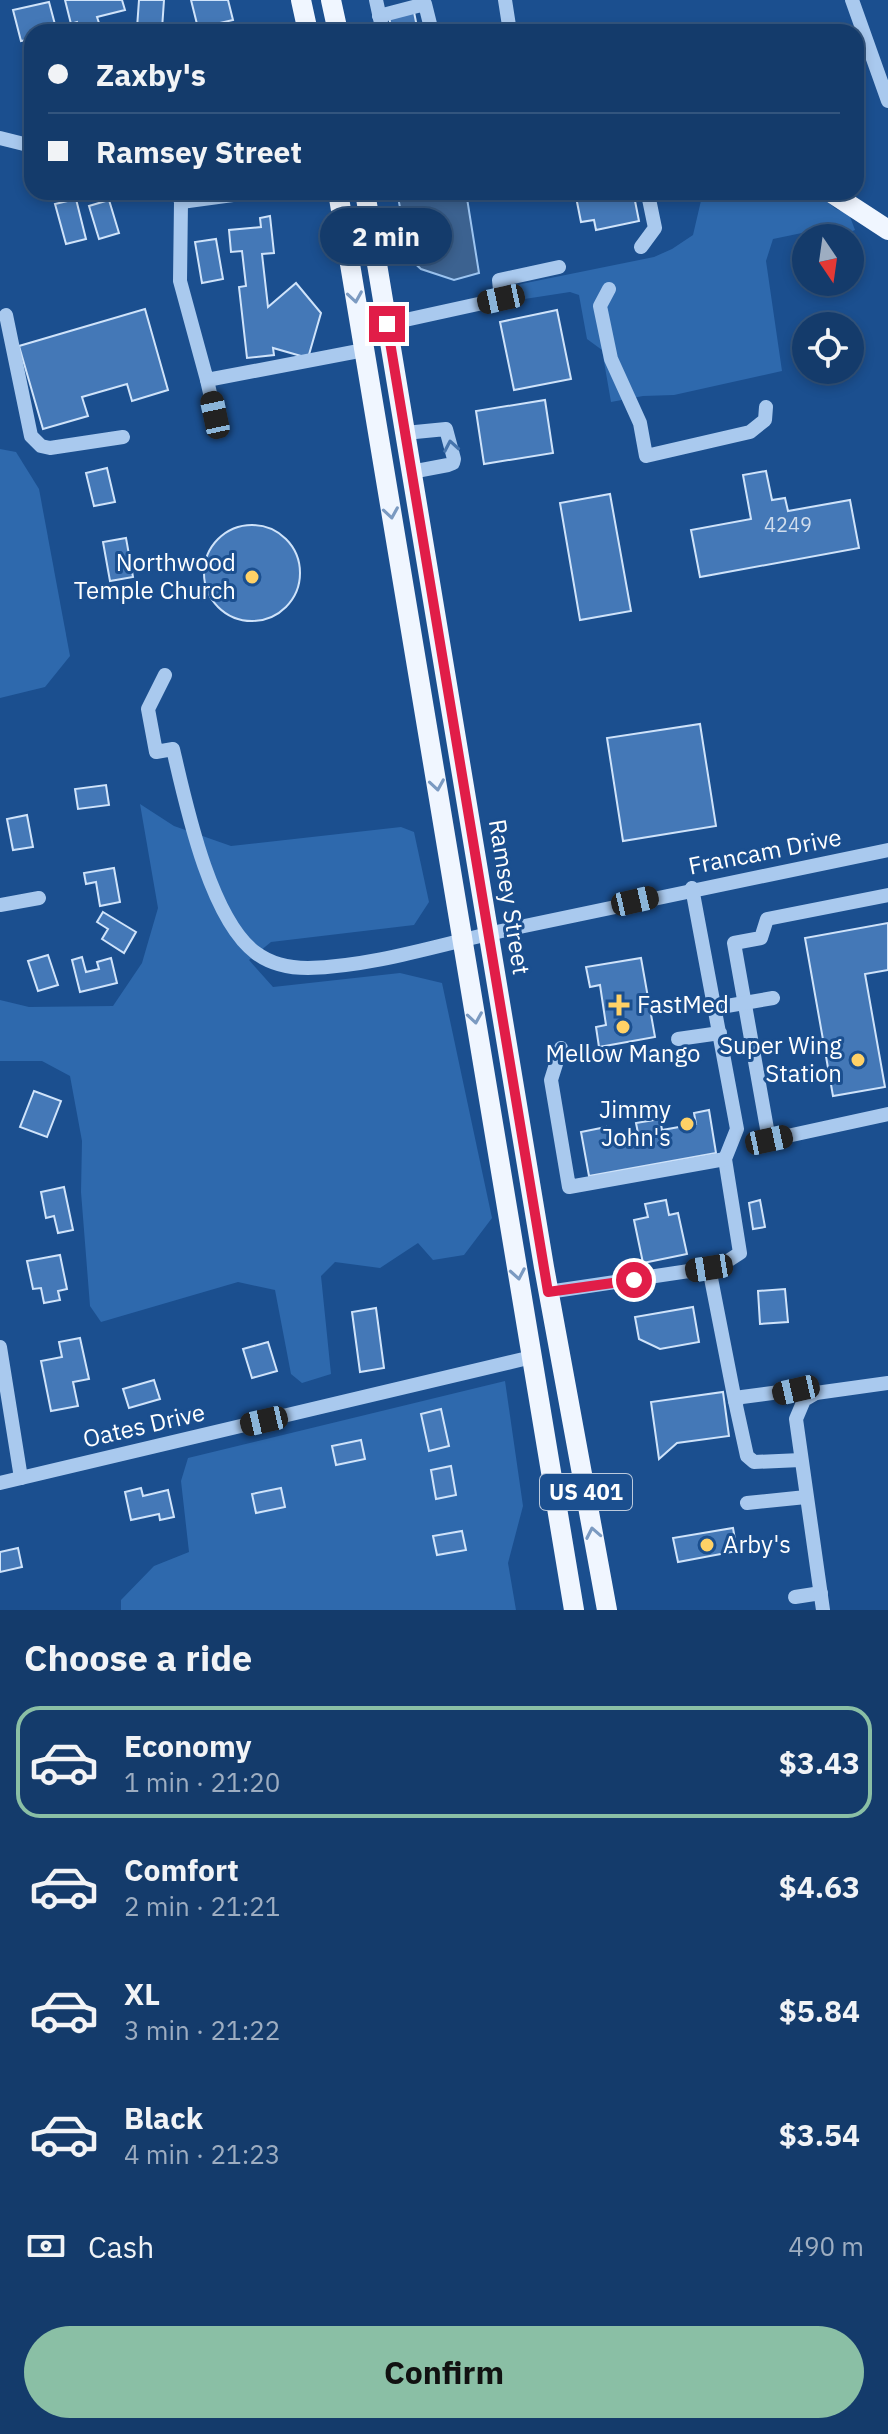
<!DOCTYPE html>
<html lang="en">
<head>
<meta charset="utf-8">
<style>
	:root { --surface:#143b6b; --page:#214673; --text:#f1f3f6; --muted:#9dadc1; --line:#33557e; --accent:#8abfa5 }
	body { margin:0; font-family:"IBM Plex Sans",sans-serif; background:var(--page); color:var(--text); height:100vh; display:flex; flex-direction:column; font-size:30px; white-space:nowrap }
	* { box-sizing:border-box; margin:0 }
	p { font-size:26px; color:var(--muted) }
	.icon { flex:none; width:44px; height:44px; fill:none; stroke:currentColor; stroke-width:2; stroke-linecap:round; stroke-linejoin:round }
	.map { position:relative; height:1610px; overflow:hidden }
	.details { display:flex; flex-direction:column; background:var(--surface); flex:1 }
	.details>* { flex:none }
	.banner { position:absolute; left:24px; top:24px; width:840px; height:176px; border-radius:24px; box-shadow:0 4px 12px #0003,0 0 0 2px var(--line); display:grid; align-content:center; height:176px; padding:0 24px; background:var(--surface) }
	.needle { width:52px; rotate:167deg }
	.tools { position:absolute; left:792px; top:224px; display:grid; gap:16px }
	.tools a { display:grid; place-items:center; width:72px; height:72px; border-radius:50%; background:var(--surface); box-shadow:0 4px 12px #0003,0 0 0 2px var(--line); font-size:40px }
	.end { position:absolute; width:36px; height:36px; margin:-18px; border:10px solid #e11d48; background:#fff; box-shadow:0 0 0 4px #fff }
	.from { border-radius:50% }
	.bubble { position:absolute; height:56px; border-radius:28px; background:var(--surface); box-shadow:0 4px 12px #0003,0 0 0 2px var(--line); font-size:26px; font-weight:800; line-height:56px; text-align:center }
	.car { position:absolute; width:24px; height:48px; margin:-24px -12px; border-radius:10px; box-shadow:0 0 6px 2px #0007; background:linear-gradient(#222 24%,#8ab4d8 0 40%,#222 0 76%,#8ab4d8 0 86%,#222 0) }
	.banner b { display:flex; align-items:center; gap:28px; height:76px; font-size:30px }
	.banner b+b { border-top:2px solid var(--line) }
	.banner i { width:20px; height:20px; background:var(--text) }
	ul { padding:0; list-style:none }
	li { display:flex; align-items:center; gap:24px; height:112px; margin:0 16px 12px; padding:0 8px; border:4px solid transparent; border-radius:24px }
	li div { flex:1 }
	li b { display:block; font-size:30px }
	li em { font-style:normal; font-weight:800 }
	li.active { border-color:var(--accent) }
	li>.icon { width:72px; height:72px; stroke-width:1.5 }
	h2 { padding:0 24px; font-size:36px; line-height:96px }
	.pay { display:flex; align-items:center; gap:20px; height:88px; padding:0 24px; font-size:30px }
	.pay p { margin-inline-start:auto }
	.button { display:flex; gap:16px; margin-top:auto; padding:16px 24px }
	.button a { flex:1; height:92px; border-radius:48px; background:var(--accent); color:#111; font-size:32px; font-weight:800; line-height:92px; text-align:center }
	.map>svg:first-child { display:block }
</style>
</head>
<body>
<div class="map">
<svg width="888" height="1610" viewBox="0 0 888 1610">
	<rect width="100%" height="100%" fill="#1b4f8f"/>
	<g fill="#2e69ad">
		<path d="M703 192H815L836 209 849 214 855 230 848 233 826 228 773 239 766 261 782 371 674 395 643 396 611 402 602 350 587 339 579 295 570 292 518 300 513 297 511 290 521 284 654 257 672 249 693 235Z"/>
		<path d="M0 449 16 452 39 489 70 656 45 687 0 698Z"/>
		<path d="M140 804 174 826 231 846 401 827 414 832 429 902 414 925 271 942 249 960 273 987 400 973 442 983 492 1218 464 1255 433 1260 418 1243 380 1268 335 1262 321 1276 331 1374 302 1383 291 1374 275 1290 238 1282 101 1322 90 1306 81 1192 82 1141 70 1076 42 1061H0V1000L29 1007 113 1006 142 963 158 908Z"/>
		<path d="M505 1381 523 1506 508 1563 516 1610H121V1600L154 1566 189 1552 181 1481 188 1458Z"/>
	</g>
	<path fill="#3c6290" stroke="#9cc4f0" stroke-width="2" d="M397 192H466L479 273 454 280 421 269 410 259Z"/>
	<g fill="#4478b7" stroke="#cfe3fa" stroke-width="2">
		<path d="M65 0H122L125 10 97 17 99 23 79 28 77 22 71 24Z"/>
		<path d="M139 0H164L162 29 137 28Z"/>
		<path d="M191 0H228L233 20 198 28Z"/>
		<path d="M49 2 57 32H32V39L21 41 13 10Z"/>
		<path d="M414 12 418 32H392L389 17Z"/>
		<path d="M575 192H670L671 195 635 201 639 221 596 230 594 220 581 222Z"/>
		<path d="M76 199 86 239 66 244 55 204Z"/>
		<path d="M109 200 119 233 99 239 89 206Z"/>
		<path d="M270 216 274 253 262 254 268 307 296 283 321 313 308 358 273 348 274 355 247 358 239 287 246 286 242 251 231 252 229 230 261 227 260 218Z"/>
		<path d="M216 239 223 279 202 283 195 242Z"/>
		<path d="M145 309 168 390 132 401 127 384 82 397 88 416 43 429 19 346Z"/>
		<path d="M557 310 571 379 514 390 500 322Z"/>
		<path d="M545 400 553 453 484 464 476 411Z"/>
		<path d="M107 468 115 502 94 506 86 473Z"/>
		<path d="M766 471 772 500 785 498 788 511 850 500 859 548 700 577 691 530 751 519 743 475Z"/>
		<path d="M610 494 631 611 580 620 560 503Z"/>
		<circle cx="252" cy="573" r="48"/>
		<path d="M126 538 133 577 110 581 103 542Z"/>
		<path d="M700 724 716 826 623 841 607 738Z"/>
		<path d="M106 785 109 805 78 809 75 789Z"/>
		<path d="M27 815 33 847 13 850 7 819Z"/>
		<path d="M114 868 120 902 100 906 96 882 86 884 84 873Z"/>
		<path d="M103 912 136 932 124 953 102 939 108 929 97 922Z"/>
		<path d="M888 923V970L865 974 885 1087 833 1096 805 938Z"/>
		<path d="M48 955 58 985 38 991 28 961Z"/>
		<path d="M82 957 86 972 99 969 97 962 111 958 117 983 80 992 72 960Z"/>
		<path d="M641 958 655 1037 599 1047 596 1027 606 1025 600 985 590 987 586 967Z"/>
		<path d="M34 1091 61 1101 47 1137 20 1127Z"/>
		<path d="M709 1110 716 1153 589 1176 581 1132 606 1127 608 1138 638 1133 636 1123 660 1119 662 1130 696 1124 694 1113Z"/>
		<path d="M64 1187 73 1230 58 1233 54 1216 46 1218 41 1192Z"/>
		<path d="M666 1200 669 1215 678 1213 687 1254 643 1263 634 1220 648 1217 645 1204Z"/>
		<path d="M760 1200 765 1227 753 1229 749 1203Z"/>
		<path d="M60 1255 67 1289 58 1291 60 1300 44 1303 41 1288 33 1289 27 1261Z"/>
		<path d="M785 1289 788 1322 760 1324 758 1291Z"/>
		<path d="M693 1307 699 1342 660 1349 639 1339 635 1317Z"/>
		<path d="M376 1308 384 1368 360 1372 352 1312Z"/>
		<path d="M80 1338 89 1379 73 1382 78 1406 51 1411 41 1361 62 1357 59 1342Z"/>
		<path d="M268 1342 277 1371 252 1378 243 1349Z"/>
		<path d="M154 1380 160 1399 129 1408 123 1389Z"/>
		<path d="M723 1392 729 1436 677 1443 659 1459 651 1402Z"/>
		<path d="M441 1409 449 1446 429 1451 421 1414Z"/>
		<path d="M361 1440 365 1459 336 1465 332 1446Z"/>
		<path d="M451 1466 456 1495 436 1499 431 1470Z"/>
		<path d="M141 1488 143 1496 168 1490 174 1517 160 1520 159 1514 131 1520 125 1492Z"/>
		<path d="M281 1488 285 1507 256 1513 252 1494Z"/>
		<path d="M733 1528 737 1551 678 1562 673 1538Z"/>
		<path d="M462 1531 466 1550 437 1555 433 1536Z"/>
		<path d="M18 1548 22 1567 0 1572V1552Z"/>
	</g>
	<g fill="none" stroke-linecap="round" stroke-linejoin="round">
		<g stroke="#a9c9ee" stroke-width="14">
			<path d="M376 0 383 32"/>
			<path d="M505 0 510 32"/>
			<path d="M852 0 888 101"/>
			<path d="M379 16 425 4 432 32"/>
			<path d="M0 138 32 146"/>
			<path d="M178 192 181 202 180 281 207 380 364 350"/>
			<path d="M181 202 255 192"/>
			<path d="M641 247 655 228 649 199"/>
			<path d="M609 289 600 306 611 359 640 423 646 456 750 432 765 420 766 407"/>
			<path d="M6 315 31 436 41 446 50 448 123 437"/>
			<path d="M387 324 501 299 499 280 559 267"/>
			<path d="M207 380 215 415"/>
			<path d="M405 433 446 429 454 459 453 463 448 465 411 472"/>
			<path d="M165 675 148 709 156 752 173 749C186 805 210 919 256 953 272 965 289 968 308 968 378 966 447 942 515 928 639 902 763 875 888 850"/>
			<path d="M692 888 737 1129 725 1159 740 1253 720 1266 709 1268"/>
			<path d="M888 895 767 919 761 938 734 943 769 1140 888 1114"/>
			<path d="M0 905 39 898"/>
			<path d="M715 1008 773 998"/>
			<path d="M678 1039 720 1033"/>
			<path d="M561 1048 551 1080 569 1187 725 1159"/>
			<path d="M548 1292 709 1268 735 1401"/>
			<path d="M0 1347 21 1478"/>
			<path d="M801 1460 754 1462 747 1456 735 1401 742 1397 802 1389 816 1393"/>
			<path d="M0 1483 532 1357"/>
			<path d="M747 1503 806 1497"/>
			<path d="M795 1597 821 1593"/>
			<path d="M823 1610 796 1419 804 1400 816 1393 888 1383"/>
		</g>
		<g stroke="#f0f6ff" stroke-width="20">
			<path d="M301 0 308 32"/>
			<path d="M331 0 338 32"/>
			<path d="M338 192 574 1610"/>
			<path d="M365 192 544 1267 607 1610"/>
			<path d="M830 192 888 230"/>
		</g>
	</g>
	<defs><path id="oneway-chevron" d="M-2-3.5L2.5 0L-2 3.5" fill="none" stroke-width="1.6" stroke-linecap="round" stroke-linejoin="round" transform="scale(2)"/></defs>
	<g stroke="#7b9ac1">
		<use href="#oneway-chevron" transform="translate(355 297) rotate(81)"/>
		<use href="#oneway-chevron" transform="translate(391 513) rotate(81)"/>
		<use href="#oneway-chevron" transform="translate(437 785) rotate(81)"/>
		<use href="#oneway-chevron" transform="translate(475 1018) rotate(81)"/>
		<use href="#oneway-chevron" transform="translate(518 1274) rotate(80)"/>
		<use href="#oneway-chevron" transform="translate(593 1533) rotate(-101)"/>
	</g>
	<use stroke="#4674ac" href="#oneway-chevron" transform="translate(451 446) rotate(-100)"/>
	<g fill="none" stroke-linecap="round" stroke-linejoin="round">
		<path stroke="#e11d48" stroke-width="10" d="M387 324 548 1292 634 1280"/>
	</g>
	<g fill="#ffd166" stroke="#1b4f8f" stroke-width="3">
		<circle cx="252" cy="577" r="8"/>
		<path d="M615 993h8v8h8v8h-8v8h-8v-8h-8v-8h8z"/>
		<circle cx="623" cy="1027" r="8"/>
		<circle cx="858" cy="1060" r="8"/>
		<circle cx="687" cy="1124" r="8"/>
		<circle cx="707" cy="1545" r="8"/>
	</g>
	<g text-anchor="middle" stroke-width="6" stroke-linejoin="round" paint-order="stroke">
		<g font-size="20" fill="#d0dded">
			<text x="788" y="532">4249</text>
		</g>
		<rect fill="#1b4f8f" stroke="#bbcadd" stroke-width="2" x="540" y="1474" width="92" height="36" rx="6"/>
		<g font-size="22" font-weight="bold" fill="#fff">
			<text x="586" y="1500">US 401</text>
		</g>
		<g font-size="24" fill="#fff" stroke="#1b4f8f" text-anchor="end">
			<text x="236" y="571">Northwood<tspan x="236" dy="28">Temple Church</tspan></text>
			<text x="637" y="1013" text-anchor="start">FastMed</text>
			<text x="842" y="1054">Super Wing<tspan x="842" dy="28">Station</tspan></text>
			<text x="623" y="1062" text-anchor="middle">Mellow Mango</text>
			<text x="671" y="1118">Jimmy<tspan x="671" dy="28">John's</tspan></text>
			<text x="723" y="1553" text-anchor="start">Arby's</text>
		</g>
		<g font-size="24" fill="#fff" stroke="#1b4f8f">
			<text transform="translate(765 852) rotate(-11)" y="8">Francam Drive</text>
			<text transform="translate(509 897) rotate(81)" y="8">Ramsey Street</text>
			<text transform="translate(144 1426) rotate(-13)" y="8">Oates Drive</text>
		</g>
	</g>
</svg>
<div class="tools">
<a><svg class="needle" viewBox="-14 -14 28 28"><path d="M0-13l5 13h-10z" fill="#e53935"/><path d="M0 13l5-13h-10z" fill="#9dadc1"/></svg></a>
<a><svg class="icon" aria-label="locate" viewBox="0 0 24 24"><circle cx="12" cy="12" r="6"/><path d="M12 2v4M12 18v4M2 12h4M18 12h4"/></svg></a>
</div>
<i class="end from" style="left:634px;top:1280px"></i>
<i class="end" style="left:387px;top:324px"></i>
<div class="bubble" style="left:320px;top:208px;width:132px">2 min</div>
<i class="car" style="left:501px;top:299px;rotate:258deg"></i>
<i class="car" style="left:215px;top:415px;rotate:348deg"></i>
<i class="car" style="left:635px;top:901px;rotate:77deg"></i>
<i class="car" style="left:769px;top:1140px;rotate:78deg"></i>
<i class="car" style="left:709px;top:1268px;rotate:261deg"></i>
<i class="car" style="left:796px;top:1390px;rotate:257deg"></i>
<i class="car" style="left:264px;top:1421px;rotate:257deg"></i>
<div class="banner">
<b><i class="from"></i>Zaxby's</b>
<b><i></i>Ramsey Street</b>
</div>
</div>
<section class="details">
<h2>Choose a ride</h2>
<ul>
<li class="active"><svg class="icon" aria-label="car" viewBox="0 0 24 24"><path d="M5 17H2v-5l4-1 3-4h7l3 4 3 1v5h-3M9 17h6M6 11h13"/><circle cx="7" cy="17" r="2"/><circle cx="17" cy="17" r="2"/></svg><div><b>Economy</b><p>1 min · 21:20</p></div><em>$3.43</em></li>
<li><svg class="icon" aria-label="car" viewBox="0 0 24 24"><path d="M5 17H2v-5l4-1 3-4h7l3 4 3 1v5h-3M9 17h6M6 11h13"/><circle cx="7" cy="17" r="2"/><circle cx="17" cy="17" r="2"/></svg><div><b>Comfort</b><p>2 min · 21:21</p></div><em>$4.63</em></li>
<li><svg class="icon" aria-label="car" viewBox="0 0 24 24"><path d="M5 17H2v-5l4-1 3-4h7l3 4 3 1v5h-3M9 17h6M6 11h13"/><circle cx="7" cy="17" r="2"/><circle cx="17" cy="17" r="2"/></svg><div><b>XL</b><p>3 min · 21:22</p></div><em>$5.84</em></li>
<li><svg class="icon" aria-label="car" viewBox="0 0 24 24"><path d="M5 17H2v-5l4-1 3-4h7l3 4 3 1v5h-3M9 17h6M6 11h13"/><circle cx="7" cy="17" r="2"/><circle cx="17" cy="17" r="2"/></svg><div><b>Black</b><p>4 min · 21:23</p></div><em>$3.54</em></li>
</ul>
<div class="pay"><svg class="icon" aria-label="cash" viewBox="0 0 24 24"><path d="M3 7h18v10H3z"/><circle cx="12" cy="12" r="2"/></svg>Cash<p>490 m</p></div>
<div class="button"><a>Confirm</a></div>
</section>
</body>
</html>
